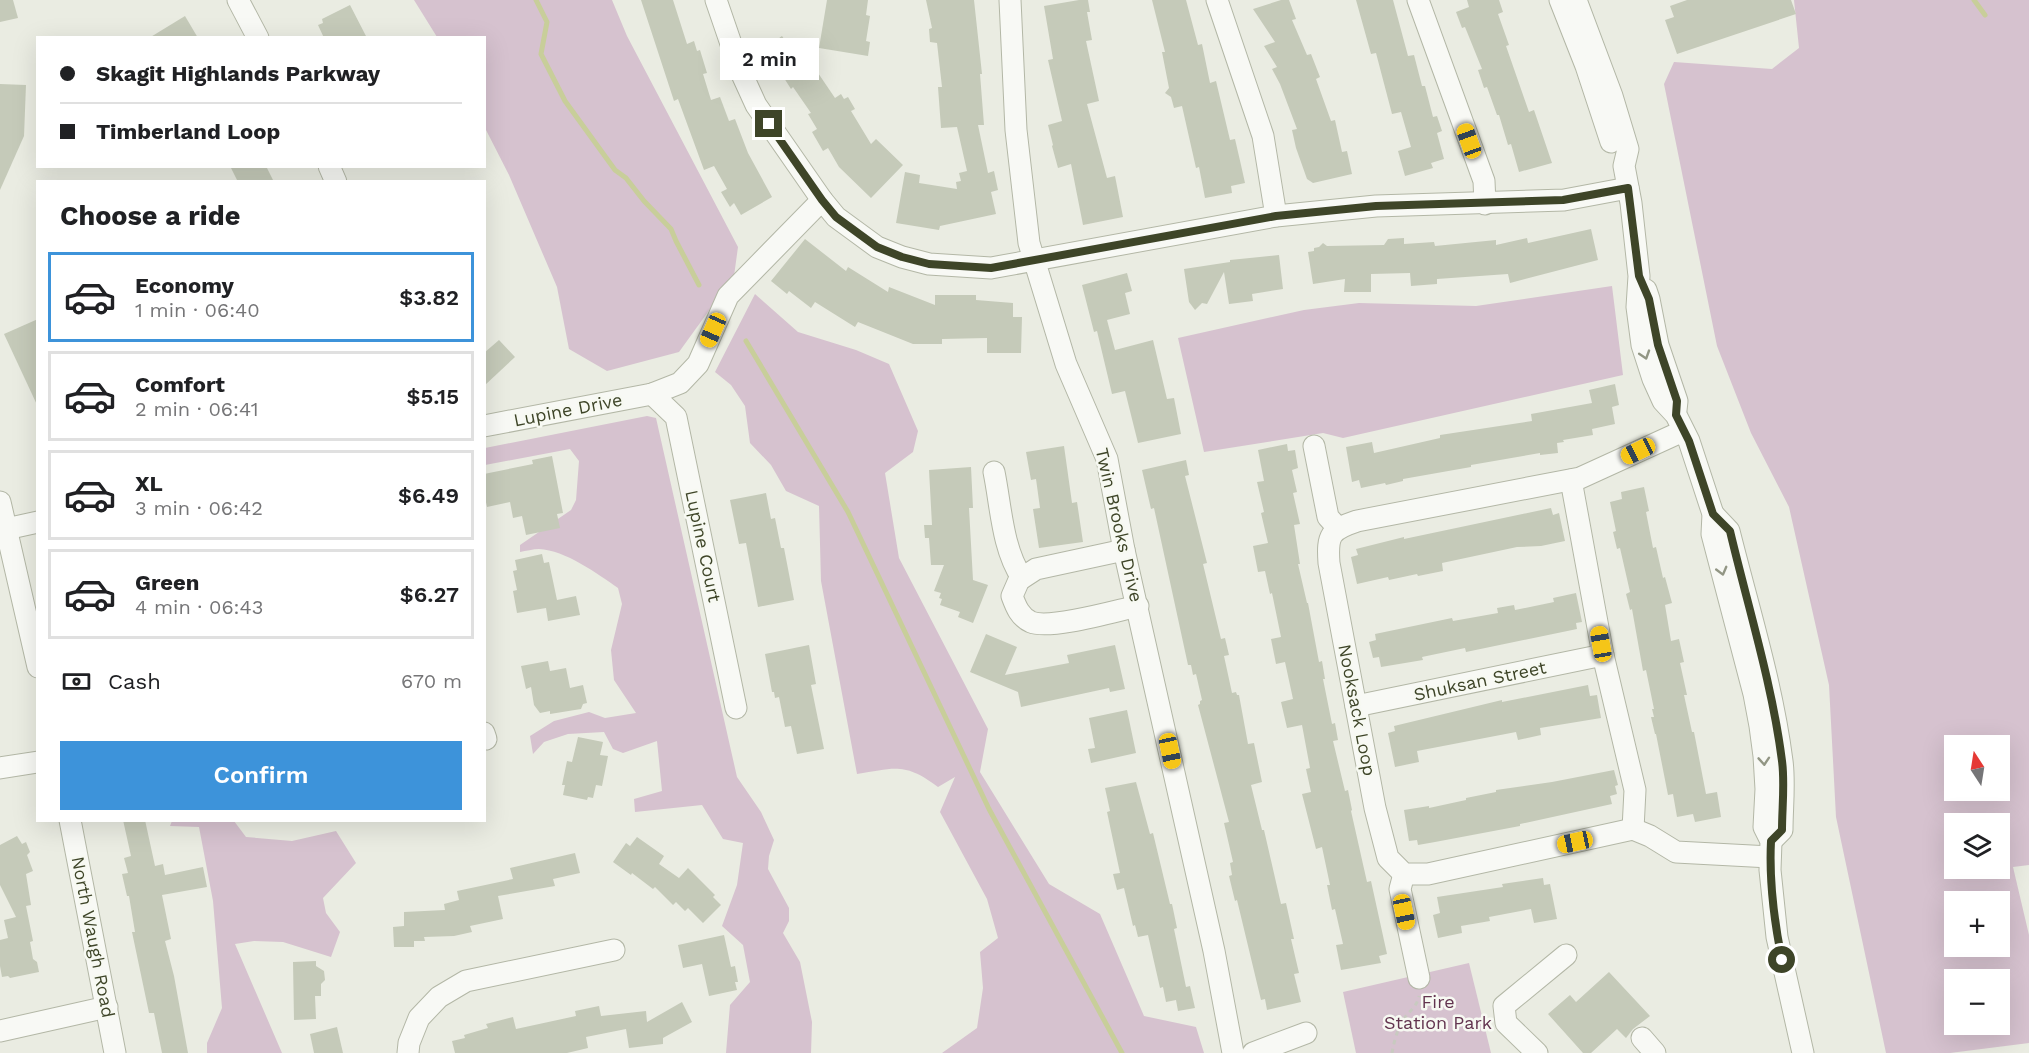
<!DOCTYPE html>
<html lang="en">
<head>
<meta charset="utf-8">
<style>
	:root { --surface:#fff; --page:#f6f6f6; --text:#202124; --muted:#757577; --line:#e0e0e0; --accent:#3d93da }
	body { margin:0; font-family:"Work Sans",sans-serif; background:var(--page); color:var(--text); height:100vh; display:flex; flex-direction:column; font-size:22px; white-space:nowrap }
	* { box-sizing:border-box; margin:0 }
	p { font-size:20px; color:var(--muted) }
	.icon { flex:none; width:33px; height:33px; fill:none; stroke:currentColor; stroke-width:2; stroke-linecap:round; stroke-linejoin:round }
	.map { position:relative; flex:1; overflow:hidden }
	.sheet { position:absolute; left:36px; top:180px; width:450px; height:642px; display:flex; flex-direction:column; background:var(--surface); border-radius:0px; box-shadow:0 6px 24px #0002 }
	.sheet>* { flex:none }
	.top-card { position:absolute; left:36px; top:36px; width:450px; height:132px; border-radius:0px; box-shadow:0 6px 24px #0002; display:grid; align-content:center; height:132px; padding:0 24px; background:var(--surface) }
	.needle { width:39px; rotate:348deg }
	.controls { position:absolute; left:1944px; top:735px; display:grid; gap:12px }
	.controls a { display:grid; place-items:center; width:66px; height:66px; border-radius:0px; background:var(--surface); box-shadow:0 6px 24px #0002; font-size:30px }
	.end { position:absolute; width:27px; height:27px; margin:-14px; border:8px solid #3e4528; background:#fff; box-shadow:0 0 0 3px #fff }
	.from { border-radius:50% }
	.bubble { position:absolute; height:42px; border-radius:0px; background:var(--surface); box-shadow:0 6px 24px #0002; font-size:20px; font-weight:600; line-height:42px; text-align:center }
	.car { position:absolute; width:18px; height:36px; margin:-18px -9px; border-radius:8px; box-shadow:0 0 4px 2px #0007; background:linear-gradient(#f5c518 24%,#345 0 40%,#f5c518 0 76%,#345 0 86%,#f5c518 0) }
	.top-card b { display:flex; align-items:center; gap:21px; height:57px; font-size:22px }
	.top-card b+b { border-top:2px solid var(--line) }
	.top-card i { width:15px; height:15px; background:var(--text) }
	ul { padding:0; list-style:none }
	li { display:flex; align-items:center; gap:18px; height:90px; margin:0 12px 9px; padding:0 12px; border:3px solid var(--line); border-radius:0px }
	li div { flex:1 }
	li b { display:block; font-size:22px }
	li em { font-style:normal; font-weight:600 }
	li.active { border-color:var(--accent) }
	li>.icon { width:54px; height:54px; stroke-width:1.5 }
	h2 { padding:0 24px; font-size:27px; line-height:72px }
	.pay { display:flex; align-items:center; gap:15px; height:66px; padding:0 24px; font-size:22px }
	.pay p { margin-inline-start:auto }
	.button { display:flex; gap:12px; margin-top:auto; padding:12px 24px }
	.button a { flex:1; height:69px; border-radius:0px; background:var(--accent); color:#fff; font-size:24px; font-weight:600; line-height:69px; text-align:center }
	.map>svg:first-child { display:block }
</style>
</head>
<body>
<div class="map">
<svg width="2029" height="1053" viewBox="0 0 2029 1053">
	<rect width="100%" height="100%" fill="#eaece2"/>
	<g fill="#d6c2cf" fill-rule="evenodd">
		<path d="M414 0H612L627 36 738 247 734 276 679 352 607 371 569 349 557 287 509 175 485 128 484 38 437 37Z"/>
		<path d="M1794 0H2029V865L2013 867 2029 935V1043L1950 1053H1886L1836 817 1829 685 1789 507 1751 433 1717 346 1664 84 1674 62 1772 69 1799 48ZM1954 746H2000V790H1954ZM1954 824H2000V868H1954ZM1954 902H2000V946H1954ZM1954 980H2000V1024H1954Z"/>
		<path d="M1612 286 1623 375 1343 438 1323 433 1204 452 1178 338 1304 310 1359 303 1476 306Z"/>
		<path d="M755 294 798 332 856 350 889 364 918 431 913 452 885 473 899 558 988 729 980 772 1049 884 1100 914 1144 1016 1196 1027 1204 1053H942L977 1028 983 988 980 952 998 938 987 899 940 812 955 777 938 787C905 762 895 768 857 774L821 581 819 506 786 491 771 465 750 443 745 406 731 385 715 372Z"/>
		<path d="M647 416 656 418 737 777 761 812 774 840 769 856 768 869 789 908V921L783 933 800 962 812 1022 811 1053H726L730 1005 750 982 743 945 722 926 737 885 743 843 723 839 702 805 635 812 634 799 662 791 657 741 623 753 613 749 604 732 568 734 544 742 533 754 530 736 554 721 589 712 605 718 636 713 614 680 611 650 622 604 618 588C598 574 565 550 539 549 533 549 526 551 520 552V545L571 510 576 500 579 461 570 449 485 465V448Z"/>
		<path d="M172 821H234L246 837 292 841 336 831 356 863 323 898 326 913 340 932 331 957 283 942 254 941 235 944 282 1053H207V1043L222 1008 213 901 199 827 170 826Z"/>
		<path d="M1469 963 1491 1053H1356L1343 992Z"/>
	</g>
	<g fill="none" stroke-linecap="round" stroke-linejoin="round">
		<g stroke="#c8ce9a" stroke-width="5">
			<path d="M536 0 547 22 541 54 565 101 615 170 626 178 644 201 671 229 676 241 699 285"/>
			<path d="M1974 0 1985 15"/>
			<path d="M746 341 848 512 989 809 1122 1053"/>
		</g>
	</g>
	<g fill="#c5cab9">
		<path d="M0 0H13L18 18 0 22Z"/>
		<path d="M641 0H673L687 44 694 41 697 51 700 50 707 73 703 74 711 100 720 97 729 121 735 119 748 153 772 197 741 215 734 203 730 207 721 192 727 189 714 166 704 170 678 99 674 101Z"/>
		<path d="M827 0H868L866 15 870 16 866 41 870 42 868 56 819 48Z"/>
		<path d="M926 0H974L982 74H980L984 125H978L988 173 994 171 998 190 991 192 996 214 940 226 939 230 896 223 905 172 920 175 919 183 957 189 956 182 961 181 959 173 967 171 957 127 941 128 938 87H942L937 43 930 42 929 29 932 28Z"/>
		<path d="M1079 0H1088L1090 12H1087L1092 40 1086 41 1099 101 1087 104 1107 178 1115 176 1123 217 1083 225 1071 164 1058 168 1052 146 1053 145 1048 125 1062 121 1048 60 1053 59 1044 6Z"/>
		<path d="M1152 0H1186L1198 45 1202 44 1210 83 1216 81 1230 140 1235 139 1241 165 1245 183 1231 186 1232 193 1205 198 1199 167 1196 168 1182 106 1174 108 1171 97 1165 93 1169 88 1162 52H1165Z"/>
		<path d="M1281 0H1289L1296 19 1292 20 1307 55 1311 54 1320 77 1316 79 1331 121 1335 120 1342 152 1347 151 1352 174 1313 183 1307 179 1296 148 1292 130 1297 129 1280 84 1272 69 1277 67 1264 46 1275 42 1253 9Z"/>
		<path d="M1356 0H1393L1408 56 1414 55 1422 86H1425L1433 117 1437 116 1442 131 1437 133 1444 159 1431 163 1433 168 1405 176 1398 151 1411 147 1401 112 1392 114 1376 53 1371 54Z"/>
		<path d="M1467 0H1499L1503 12 1498 14 1509 45 1506 46 1529 112 1534 110 1552 163 1519 172 1511 144 1508 145 1499 115H1497L1487 87 1484 88 1478 70 1482 69 1465 27 1462 28 1456 12 1469 7Z"/>
		<path d="M1687 0H1791L1796 14 1677 54 1665 20 1674 17 1670 6Z"/>
		<path d="M350 5 367 38H324L318 25 323 23 322 19Z"/>
		<path d="M185 16 198 38H149Z"/>
		<path d="M782 36 790 48 793 46 801 58 804 56 816 73V70L835 98 841 94 844 99 848 97 855 109 851 111 871 144 876 139 903 165 871 198 839 167 828 148 823 151 812 132 817 129 808 114 811 113 793 87 791 89 765 48Z"/>
		<path d="M0 84 26 85 24 136 0 190Z"/>
		<path d="M230 166H266L274 182H238Z"/>
		<path d="M1591 229 1598 260 1510 283 1508 274 1437 279V284L1411 286 1410 273 1371 274V292H1344L1345 279 1313 284 1308 252 1314 251V248L1319 247 1323 243 1327 246 1384 245 1388 239 1404 238V244L1434 242 1435 246 1496 240V245L1527 238 1528 243Z"/>
		<path d="M805 239 846 271 848 267 888 292 889 287 935 305V295H976V300L1013 303V317H1022L1021 353H987V338L942 339V344H913L858 322 855 327 815 302 811 308 789 291 787 294 771 281Z"/>
		<path d="M1279 255 1283 289 1252 294 1253 301 1229 304 1224 272 1207 304 1202 303 1195 310 1189 302 1184 269 1230 262V260Z"/>
		<path d="M1127 273 1132 291 1125 293 1130 314 1107 320 1115 350 1153 340 1167 399 1174 398 1181 434 1138 443 1125 391 1112 394 1097 331 1094 332 1082 285Z"/>
		<path d="M38 319V407L4 334Z"/>
		<path d="M499 340 515 357 484 386V353Z"/>
		<path d="M1615 384 1619 405 1612 407 1615 424 1592 429 1593 435 1563 440 1564 442 1557 443 1558 453 1540 455V453L1471 465V467L1403 479V481L1386 485 1385 483 1361 488 1359 480 1352 482 1346 447 1372 442 1374 453 1440 438V435L1532 421 1531 414 1592 403 1589 390Z"/>
		<path d="M1287 444 1288 451 1295 450 1298 468 1292 470 1297 492 1293 493 1300 524 1294 525 1300 564H1298L1307 603H1308L1319 662 1322 661 1325 679H1323L1332 724 1335 723 1338 740 1333 741 1345 791 1348 790 1352 810 1351 811 1367 882 1371 881 1387 954 1379 956 1381 963 1341 970 1336 945 1343 944 1335 909 1332 910 1327 885H1330L1322 847 1316 849 1302 794 1311 792 1306 769 1310 768 1302 725 1287 728 1281 702 1293 699 1285 662 1276 664 1271 639 1281 637 1272 593 1270 594 1265 571 1258 572 1253 546 1268 543 1261 513 1264 512 1257 482 1264 481 1258 450Z"/>
		<path d="M1064 446 1072 503 1077 502 1083 542 1039 548 1033 509 1040 508 1036 479 1031 480 1026 452Z"/>
		<path d="M552 456 563 513 557 514 560 528 526 535 522 516 513 518 510 502 487 507 484 493V474L533 464 532 460Z"/>
		<path d="M1186 460 1189 475 1185 476 1207 563 1203 564 1221 639 1225 638 1229 655 1224 656 1232 693 1236 692 1237 695H1239L1248 744 1254 743 1262 782 1251 785 1262 830H1264L1281 904 1286 903 1294 939H1291L1299 973 1294 974 1301 1002 1267 1010 1265 999 1261 1000 1237 900 1235 901 1229 876 1232 875 1230 863 1233 862 1224 823 1229 822 1198 705 1200 704V701L1202 700 1196 674 1193 675 1191 665H1188L1154 508 1151 509 1142 470Z"/>
		<path d="M971 467 973 508H969L973 580 988 585 973 623 958 617 960 612 940 605 942 599 939 598 941 593 934 591 944 565H931L929 538H925L924 525H932L929 470Z"/>
		<path d="M1644 487 1649 511 1646 512 1653 548 1656 547 1663 578 1665 577 1672 603 1665 605 1671 641 1679 639 1684 662 1680 663 1687 695H1684L1692 732H1694L1706 794 1717 792 1721 817 1695 822 1693 814 1677 817 1673 794 1668 795 1656 734H1655L1651 717H1654L1652 709H1654L1646 670 1643 671 1632 609 1630 610 1626 594 1630 592 1620 548 1617 549 1613 532 1616 531 1610 502 1622 499 1621 492Z"/>
		<path d="M766 493 771 519 775 518 781 548H784L794 600 758 607 746 543 739 544 730 500Z"/>
		<path d="M1551 508 1553 515 1559 513 1565 541 1541 546 1517 547 1442 563 1443 571 1418 576 1417 574 1389 580 1388 577 1357 584 1351 557 1358 555 1356 549 1404 537V539Z"/>
		<path d="M542 554 544 563 549 562 557 600 576 596 580 615 548 621 546 608 517 613 513 591 517 590 513 571 517 570 515 560Z"/>
		<path d="M1576 593 1582 622 1576 623 1577 629 1466 652 1465 648 1422 657 1423 660 1381 667 1379 657 1373 658 1369 642 1376 640 1375 634 1452 618 1453 621 1498 613 1497 608 1514 605 1515 610 1554 602 1553 598Z"/>
		<path d="M986 634 1017 647 1005 675 1069 663 1067 655 1115 645 1125 689 1110 692 1109 688 1021 707 1018 692 970 672Z"/>
		<path d="M809 645 816 684 811 685 824 749 797 754 791 726 785 727 779 697 775 698 774 692H772L765 654Z"/>
		<path d="M548 661 550 671 566 668 570 688 583 685 587 703 583 704 581 709 550 714V711L540 713 534 705 531 687 526 689 521 666Z"/>
		<path d="M1588 685 1590 696 1597 695 1601 718 1540 728 1541 735 1518 740 1516 732 1417 751 1419 762 1395 767 1388 733 1395 731 1394 726 1502 700V702Z"/>
		<path d="M1127 710 1136 753 1091 763 1088 749 1095 748 1089 718Z"/>
		<path d="M578 737 603 742 600 755 608 756 602 786 596 785 593 798 588 797 587 800 563 795 565 785H562L567 761 572 762Z"/>
		<path d="M1614 770 1618 785 1615 786 1617 794 1610 796 1612 804 1520 824V826L1435 842 1418 845 1417 840 1409 841 1404 810 1429 806V808L1466 800V798L1496 792V790L1552 782Z"/>
		<path d="M1136 782 1150 834 1153 833 1170 904H1172L1177 928 1174 929 1186 987 1190 986 1195 1008 1178 1011 1176 1000 1166 1002 1163 987 1160 988 1148 935 1138 937 1135 925 1133 926 1124 888 1117 890 1113 874 1120 873 1107 812 1110 811 1105 788Z"/>
		<path d="M123 820H145L155 866 163 864 165 875 203 867 207 887 162 895 171 939 165 941 174 976 188 1053H162L154 1013H149L132 932H135L129 896H127L122 874 128 873 124 858 131 856Z"/>
		<path d="M17 836 22 844 26 842 30 852 27 855 33 871 26 874 31 905 26 906 33 941 30 942 33 959 37 962 39 972 10 978 8 976 2 977 0 966V940L8 938 4 920 16 917 0 885V845Z"/>
		<path d="M637 837 664 856 659 864 679 878 688 868 715 895 713 897 721 905 703 923 688 908 685 911 676 902 673 905 655 887 653 889 632 873 631 875 613 862 626 843 630 846Z"/>
		<path d="M575 853 580 873 553 879 555 886 498 896 503 919 470 926 472 932 454 936 424 937 425 941H414V947H394L393 927 404 926V912L445 910 444 904 459 900 457 891 513 879 510 868Z"/>
		<path d="M1543 878 1544 885 1550 884 1557 919 1534 923 1531 909 1489 917 1490 921 1461 926 1462 933 1438 938 1433 915 1440 913 1437 897 1503 887 1502 884Z"/>
		<path d="M724 935 731 967 735 966 738 982H735L737 990 709 996 702 964 683 968 678 945Z"/>
		<path d="M316 961V966L324 971 325 980 321 984V996H315L316 1019 294 1020 293 962Z"/>
		<path d="M1609 972 1650 1016 1633 1029 1626 1038 1617 1029 1591 1053H1583L1548 1014 1570 995 1576 1002Z"/>
		<path d="M682 1002 692 1022 663 1038V1044L629 1048 626 1029 586 1037 588 1048 567 1053H455L452 1041 465 1038 464 1035 488 1028 486 1024 513 1017 516 1029 576 1016 575 1011 599 1006 601 1016 646 1011 647 1022Z"/>
		<path d="M337 1027 343 1053H314L310 1034Z"/>
	</g>
	<g fill="none" stroke-linecap="round" stroke-linejoin="round">
		<g stroke="#b3b7a6" stroke-width="23">
			<g id="minor">
				<path d="M238 0 258 38"/>
				<path d="M716 0 740 70 756 105 822 200 836 217 877 247 902 257 929 264 991 268 1276 216 1376 206 1564 200 1628 188"/>
				<path d="M1010 0 1016 130 1029 243 1066 364 1107 459 1124 550 1214 951 1233 1053"/>
				<path d="M1217 0 1263 136 1276 216"/>
				<path d="M1418 0 1484 181 1485 204"/>
				<path d="M1560 0 1586 66 1611 142"/>
				<path d="M1576 0 1612 96 1628 149 1624 166 1631 203 1639 276 1637 307 1642 345 1653 379 1663 401 1676 415 1689 441 1713 514 1712 534 1754 694 1760 726 1764 756 1766 789 1764 827 1771 841 1770 870 1777 937 1803 1053"/>
				<path d="M329 166 336 182"/>
				<path d="M1646 290 1649 299 1658 345 1677 401 1676 410"/>
				<path d="M652 394 676 417 736 708"/>
				<path d="M484 426 652 394 680 383 698 364 728 296 822 200"/>
				<path d="M1683 431 1580 478 1357 521C1330 530 1327 535 1329 563L1375 808 1388 858 1404 874H1428L1633 829 1650 836 1676 852 1770 857"/>
				<path d="M1314 446 1328 517 1338 528"/>
				<path d="M994 472C1001 506 1002 548 1022 578"/>
				<path d="M1571 480 1603 655 1635 790 1633 829"/>
				<path d="M0 502 38 667"/>
				<path d="M1713 514 1729 531C1748 607 1772 683 1782 761 1785 783 1782 808 1782 830L1771 841"/>
				<path d="M6 529 38 522"/>
				<path d="M1124 550 1036 569 1019 580 1012 596C1016 607 1020 617 1031 622 1050 630 1115 611 1138 606"/>
				<path d="M1356 706 1603 655"/>
				<path d="M484 733 486 739"/>
				<path d="M0 768 38 762"/>
				<path d="M70 820 115 1053"/>
				<path d="M1404 874 1400 889 1419 978"/>
				<path d="M0 1031 107 1007"/>
				<path d="M1642 1038 1655 1053"/>
				<path d="M408 1053 409 1043 419 1018 439 997 466 981 614 950"/>
				<path d="M1253 1053 1306 1033"/>
				<path d="M1537 1053 1506 1023 1504 1006 1566 955"/>
			</g>
		</g>
		<path stroke="#c8cac0" stroke-width="3" stroke-dasharray="4.5 4.5" stroke-linecap="butt" d="M1392 1053C1394 1042 1397 1030 1403 1020 1409 1011 1417 1007 1419 996"/>
		<use href="#minor" stroke="#f8f9f5" stroke-width="21"/>
	</g>
	<defs><path id="oneway-chevron" d="M-2-3.5L2.5 0L-2 3.5" fill="none" stroke-width="1.6" stroke-linecap="round" stroke-linejoin="round" transform="scale(1.5)"/></defs>
	<g stroke="#929684">
		<use href="#oneway-chevron" transform="translate(1645 355) rotate(72)"/>
		<use href="#oneway-chevron" transform="translate(1722 571) rotate(75)"/>
		<use href="#oneway-chevron" transform="translate(1764 761) rotate(86)"/>
	</g>
	<g fill="none" stroke-linecap="round" stroke-linejoin="round">
		<path stroke="#3e4528" stroke-width="8" d="M769 124 822 200 836 217 877 247 902 257 929 264 991 268 1276 216 1376 206 1563 200 1628 188 1639 276 1649 299 1658 345 1677 401 1676 415 1689 441 1713 514 1730 531C1748 607 1772 683 1782 761 1785 783 1782 808 1782 830L1771 841C1769 881 1774 921 1782 960"/>
	</g>
	<g text-anchor="middle" stroke-width="5" stroke-linejoin="round" paint-order="stroke">
		<g font-size="18" fill="#3e4528" stroke="#f7f9f2">
			<text transform="translate(568 410) rotate(-11)" y="6">Lupine Drive</text>
			<text transform="translate(1119 525) rotate(77)" y="6">Twin Brooks Drive</text>
			<text transform="translate(703 546) rotate(78)" y="6">Lupine Court</text>
			<text transform="translate(1480 681) rotate(-12)" y="6">Shuksan Street</text>
			<text transform="translate(1357 710) rotate(79)" y="6">Nooksack Loop</text>
			<text transform="translate(93 937) rotate(79)" y="6">North Waugh Road</text>
		</g>
		<g font-size="18" fill="#62344f" stroke="#f7f9f2">
			<text x="1438" y="1008">Fire<tspan x="1438" dy="21">Station Park</tspan></text>
		</g>
	</g>
</svg>
<div class="controls">
<a><svg class="needle" viewBox="-14 -14 28 28"><path d="M0-13l5 13h-10z" fill="#e53935"/><path d="M0 13l5-13h-10z" fill="#757577"/></svg></a>
<a><svg class="icon" aria-label="layers" viewBox="0 0 24 24"><path d="M12 4l9 5-9 5-9-5zM3 14l9 5 9-5"/></svg></a>
<a>+</a>
<a>−</a>
</div>
<i class="end from" style="left:1782px;top:960px"></i>
<i class="end" style="left:769px;top:124px"></i>
<div class="bubble" style="left:720px;top:38px;width:99px">2 min</div>
<i class="car" style="left:1469px;top:141px;rotate:340deg"></i>
<i class="car" style="left:713px;top:330px;rotate:204deg"></i>
<i class="car" style="left:1638px;top:451px;rotate:244deg"></i>
<i class="car" style="left:1601px;top:644px;rotate:350deg"></i>
<i class="car" style="left:1170px;top:751px;rotate:168deg"></i>
<i class="car" style="left:1575px;top:842px;rotate:258deg"></i>
<i class="car" style="left:1404px;top:912px;rotate:168deg"></i>
<div class="top-card">
<b><i class="from"></i>Skagit Highlands Parkway</b>
<b><i></i>Timberland Loop</b>
</div>
<section class="sheet">
<h2>Choose a ride</h2>
<ul>
<li class="active"><svg class="icon" aria-label="car" viewBox="0 0 24 24"><path d="M5 17H2v-5l4-1 3-4h7l3 4 3 1v5h-3M9 17h6M6 11h13"/><circle cx="7" cy="17" r="2"/><circle cx="17" cy="17" r="2"/></svg><div><b>Economy</b><p>1 min · 06:40</p></div><em>$3.82</em></li>
<li><svg class="icon" aria-label="car" viewBox="0 0 24 24"><path d="M5 17H2v-5l4-1 3-4h7l3 4 3 1v5h-3M9 17h6M6 11h13"/><circle cx="7" cy="17" r="2"/><circle cx="17" cy="17" r="2"/></svg><div><b>Comfort</b><p>2 min · 06:41</p></div><em>$5.15</em></li>
<li><svg class="icon" aria-label="car" viewBox="0 0 24 24"><path d="M5 17H2v-5l4-1 3-4h7l3 4 3 1v5h-3M9 17h6M6 11h13"/><circle cx="7" cy="17" r="2"/><circle cx="17" cy="17" r="2"/></svg><div><b>XL</b><p>3 min · 06:42</p></div><em>$6.49</em></li>
<li><svg class="icon" aria-label="car" viewBox="0 0 24 24"><path d="M5 17H2v-5l4-1 3-4h7l3 4 3 1v5h-3M9 17h6M6 11h13"/><circle cx="7" cy="17" r="2"/><circle cx="17" cy="17" r="2"/></svg><div><b>Green</b><p>4 min · 06:43</p></div><em>$6.27</em></li>
</ul>
<div class="pay"><svg class="icon" aria-label="cash" viewBox="0 0 24 24"><path d="M3 7h18v10H3z"/><circle cx="12" cy="12" r="2"/></svg>Cash<p>670 m</p></div>
<div class="button"><a>Confirm</a></div>
</section>
</div>
</body>
</html>
